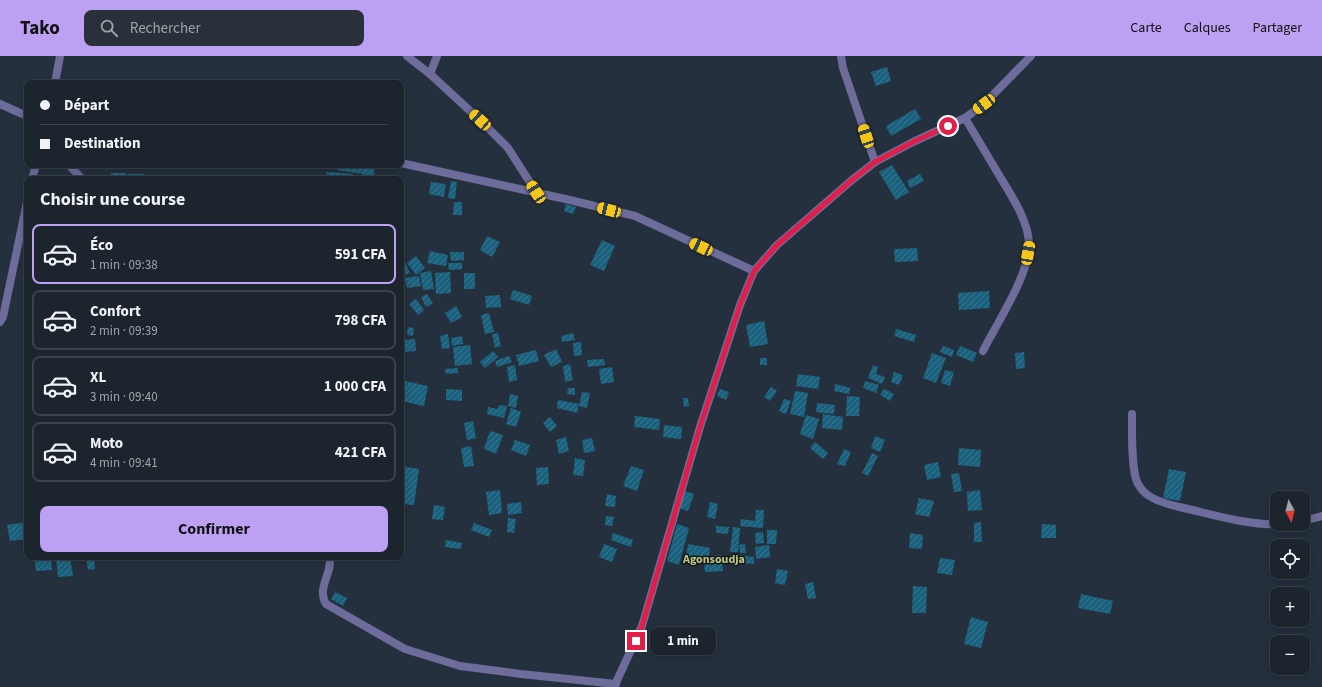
<!DOCTYPE html>
<html lang="fr">
<head>
<meta charset="utf-8">
<style>
	:root { --surface:#1c242e; --page:#29303a; --text:#f1f3f6; --muted:#a0a4aa; --line:#3a414a; --accent:#bca0f2 }
	body { margin:0; font-family:"Source Sans 3",sans-serif; background:var(--page); color:var(--text); height:100vh; display:flex; flex-direction:column; font-size:15px; white-space:nowrap }
	* { box-sizing:border-box; margin:0 }
	p { font-size:13px; color:var(--muted) }
	.icon { flex:none; width:22px; height:22px; fill:none; stroke:currentColor; stroke-width:2; stroke-linecap:round; stroke-linejoin:round }
	.map { position:relative; flex:1; overflow:hidden }
	.panel { position:absolute; left:24px; top:120px; width:380px; height:384px; display:flex; flex-direction:column; background:var(--surface); border-radius:8px; box-shadow:0 2px 10px #0003,0 0 0 1px var(--line) }
	.panel>* { flex:none }
	.hud { position:absolute; left:24px; top:24px; width:380px; height:88px; border-radius:8px; box-shadow:0 2px 10px #0003,0 0 0 1px var(--line); display:grid; align-content:center; height:88px; padding:0 16px; background:var(--surface) }
	.needle { width:26px; rotate:173deg }
	.tools { position:absolute; left:1270px; top:435px; display:grid; gap:8px }
	.tools a { display:grid; place-items:center; width:40px; height:40px; border-radius:8px; background:var(--surface); box-shadow:0 2px 10px #0003,0 0 0 1px var(--line); font-size:20px }
	.end { position:absolute; width:18px; height:18px; margin:-9px; border:5px solid #e11d48; background:#fff; box-shadow:0 0 0 2px #fff }
	.from { border-radius:50% }
	.bubble { position:absolute; height:28px; border-radius:8px; background:var(--surface); box-shadow:0 2px 10px #0003,0 0 0 1px var(--line); font-size:13px; font-weight:700; line-height:28px; text-align:center }
	.car { position:absolute; width:12px; height:24px; margin:-12px -6px; border-radius:5px; box-shadow:0 0 3px 1px #0007; background:linear-gradient(#f5c518 24%,#345 0 40%,#f5c518 0 76%,#345 0 86%,#f5c518 0) }
	.hud b { display:flex; align-items:center; gap:14px; height:38px; font-size:15px }
	.hud b+b { border-top:1px solid var(--line) }
	.hud i { width:10px; height:10px; background:var(--text) }
	ul { padding:0; list-style:none }
	li { display:flex; align-items:center; gap:12px; height:60px; margin:0 8px 6px; padding:0 8px; border:2px solid var(--line); border-radius:8px }
	li div { flex:1 }
	li b { display:block; font-size:15px }
	li em { font-style:normal; font-weight:700 }
	li.active { border-color:var(--accent) }
	li>.icon { width:36px; height:36px; stroke-width:1.5 }
	h2 { padding:0 16px; font-size:18px; line-height:48px }
	.primary-button { display:flex; gap:8px; margin-top:auto; padding:8px 16px }
	.primary-button a { flex:1; height:46px; border-radius:8px; background:var(--accent); color:#111; font-size:16px; font-weight:700; line-height:46px; text-align:center }
	header { display:flex; align-items:center; gap:24px; box-sizing:border-box; height:56px; padding:0 20px; background:var(--accent); color:#111 }
	header strong { font-size:19px }
	nav { display:flex; gap:22px; margin-inline-start:auto; font-size:14px }
	.search { width:280px; height:36px; background:var(--page); display:flex; align-items:center; gap:10px; box-sizing:border-box; padding:0 14px; border-radius:8px; color:var(--muted); font-size:15px }
	.map>svg:first-child { display:block }
</style>
</head>
<body>
<header>
<strong>Tako</strong>
<div class="search"><svg class="icon" aria-label="search" viewBox="0 0 24 24"><circle cx="10" cy="10" r="6"/><path d="M15 15l6 6"/></svg>Rechercher</div>
<nav><a>Carte</a><a>Calques</a><a>Partager</a></nav>
</header>
<div class="map">
<svg width="1322" height="631" viewBox="0 0 1322 631">
	<defs>
		<pattern id="building-hatch" width="6" height="6" patternUnits="userSpaceOnUse"><rect width="6" height="6" fill="#1a617d"/><path d="M-1 1l2-2M0 6l6-6M5 7l2-2" fill="none" stroke="#3b7790"/></pattern>
	</defs>
	<rect width="100%" height="100%" fill="#25303e"/>
	<g fill="url(#building-hatch)">
		<path d="M887 11 891 25 876 30 871 16Z"/>
		<path d="M915 53 921 63 891 80 886 70Z"/>
		<path d="M337 109 375 110 374 119H372V123H363V118L337 114Z"/>
		<path d="M892 109 909 136 896 144 879 116Z"/>
		<path d="M327 116 353 118V123H326Z"/>
		<rect x="111" y="117" width="15" height="6"/>
		<path d="M128 118H144V123H127Z"/>
		<path d="M920 118 924 125 910 132 907 125Z"/>
		<path d="M451 125 457 126 455 143 448 142Z"/>
		<path d="M431 126 446 128 444 141 429 138Z"/>
		<path d="M454 146H462V159H453Z"/>
		<path d="M566 148 576 151 573 158 564 155Z"/>
		<path d="M487 180 500 186 492 201 480 194Z"/>
		<path d="M602 184 615 190 604 215 590 209Z"/>
		<path d="M917 192 918 205 895 206 894 193Z"/>
		<path d="M430 195 448 199 446 210 427 207Z"/>
		<path d="M450 196H464V204L451 205Z"/>
		<path d="M416 200 425 212 416 219 407 207Z"/>
		<path d="M405 206 410 217 401 220V207Z"/>
		<path d="M448 207H462V213L449 214Z"/>
		<path d="M431 215 434 233 423 234 420 217Z"/>
		<path d="M450 216 451 237 436 238 435 217Z"/>
		<rect x="464" y="217" width="11" height="16"/>
		<path d="M419 220 421 230 407 232 405 222Z"/>
		<path d="M513 234 532 240 529 249 510 243Z"/>
		<path d="M989 235 990 252 959 254 958 237Z"/>
		<path d="M427 238 433 247 426 251 421 241Z"/>
		<path d="M500 239 501 251 486 252 485 240Z"/>
		<path d="M416 243 424 254 418 259 409 248Z"/>
		<path d="M456 250 462 261 451 267 445 257Z"/>
		<path d="M489 257 494 276 485 278 481 259Z"/>
		<path d="M764 265 768 288 750 291 746 269Z"/>
		<path d="M408 271 414 272 413 280 407 279Z"/>
		<path d="M896 273 916 279 914 286 894 280Z"/>
		<path d="M498 277 501 290 495 292 492 278Z"/>
		<path d="M573 277 575 284 562 286 561 280Z"/>
		<path d="M448 278 450 292 442 293 440 280Z"/>
		<path d="M462 280 463 288 452 290 451 282Z"/>
		<path d="M415 283 416 295 404 296V291H401V284Z"/>
		<path d="M581 286 582 299 574 300 573 287Z"/>
		<path d="M470 289 472 308 455 310 453 291Z"/>
		<path d="M943 290 954 294 952 301 940 296Z"/>
		<path d="M960 290 977 297 973 306 956 299Z"/>
		<path d="M556 293 562 306 551 311 544 299Z"/>
		<path d="M536 294 539 305 519 310 516 299Z"/>
		<path d="M493 295 498 301 485 312 480 306Z"/>
		<path d="M1024 296 1025 312 1016 313 1015 297Z"/>
		<path d="M932 297 946 302 936 327 923 322Z"/>
		<path d="M509 300 512 306 497 311 495 305Z"/>
		<rect x="760" y="302" width="7" height="7"/>
		<path d="M604 303 605 309 588 311 587 304Z"/>
		<path d="M570 308 573 324 565 326 563 310Z"/>
		<path d="M515 309 517 324 509 326 507 311Z"/>
		<path d="M873 309 878 311 876 318 885 321 882 328 868 322Z"/>
		<path d="M612 311 614 326 601 328 599 313Z"/>
		<path d="M458 312V317L446 318 445 313Z"/>
		<path d="M945 314 954 316 950 330 941 327Z"/>
		<path d="M894 316 903 319 899 329 891 326Z"/>
		<path d="M798 318 820 321 818 333 796 330Z"/>
		<path d="M401 324 428 330 424 350 401 345Z"/>
		<path d="M865 325 879 329 876 337 863 332Z"/>
		<path d="M835 328 850 332 849 338 834 335Z"/>
		<path d="M771 331 777 335 770 345 764 341Z"/>
		<path d="M568 332H575V339L567 338Z"/>
		<path d="M446 333 462 334V345L446 344Z"/>
		<path d="M720 333 729 336 726 344 717 340Z"/>
		<path d="M884 333 894 338 890 345 880 339Z"/>
		<path d="M795 335 808 337 804 361 790 358Z"/>
		<path d="M582 336 590 337 587 352 579 350Z"/>
		<path d="M510 338 518 340 516 352 508 350Z"/>
		<path d="M847 340 860 341 859 360H846Z"/>
		<path d="M683 342H688L689 350 684 351Z"/>
		<path d="M784 343 791 345 786 358 779 355Z"/>
		<path d="M558 344 579 348 577 357 557 352Z"/>
		<path d="M817 347 835 349 834 358 816 356Z"/>
		<path d="M499 349 507 350 504 362 487 358 488 351 498 353Z"/>
		<path d="M511 352 521 356 516 371 506 368Z"/>
		<path d="M823 358 843 361 842 374 822 372Z"/>
		<path d="M806 359 819 363 813 383 800 378Z"/>
		<path d="M635 360 660 363 659 374 634 371Z"/>
		<path d="M550 361 557 370 550 376 543 367Z"/>
		<path d="M473 365 476 382 467 384 464 367Z"/>
		<path d="M664 369 682 371 681 383 663 381Z"/>
		<path d="M490 375 503 379 496 398 484 393Z"/>
		<path d="M875 380 885 384 880 396 871 392Z"/>
		<path d="M566 381 569 395 559 398 556 384Z"/>
		<path d="M592 382 595 395 584 397 582 384Z"/>
		<path d="M515 384 530 389 526 400 511 394Z"/>
		<path d="M815 386 828 397 823 403 810 392Z"/>
		<path d="M471 390 474 410 464 411 461 392Z"/>
		<path d="M959 392 981 394 980 411 958 409Z"/>
		<path d="M844 393 851 396 845 410 837 408Z"/>
		<path d="M872 397 878 400 868 420 862 417Z"/>
		<path d="M575 402 585 404 583 420 573 419Z"/>
		<path d="M938 406 941 421 927 424 924 409Z"/>
		<path d="M401 410 419 413 414 449 401 448Z"/>
		<path d="M631 410 644 414 637 435 623 430Z"/>
		<path d="M548 411 549 428 537 429 536 412Z"/>
		<path d="M1169 413 1186 416 1180 445 1163 442Z"/>
		<path d="M959 417 962 435 954 436 951 418Z"/>
		<path d="M500 434 502 457 489 459 486 436Z"/>
		<path d="M980 434 982 454 968 455 967 436Z"/>
		<path d="M685 435 694 438 688 455 679 452Z"/>
		<path d="M607 438 616 440 615 451 605 450Z"/>
		<path d="M919 442 934 445 929 461 915 458Z"/>
		<path d="M521 446 522 457 508 459 507 448Z"/>
		<path d="M710 446 718 448 715 463 707 461Z"/>
		<path d="M434 449 445 451 443 464 432 463Z"/>
		<path d="M756 454H764L763 472 740 470 741 463 755 465Z"/>
		<path d="M606 460 614 461 612 470 605 469Z"/>
		<path d="M508 462 516 463 514 477 507 476Z"/>
		<path d="M27 466V483L10 485 7 469Z"/>
		<path d="M981 466 982 486H974V467Z"/>
		<path d="M474 467 492 474 489 481 471 474Z"/>
		<path d="M677 468 689 472 679 509 667 505Z"/>
		<path d="M1042 468 1056 469V482H1041Z"/>
		<path d="M716 470 729 471 728 478 716 477Z"/>
		<path d="M733 471 740 472 738 496H730Z"/>
		<path d="M767 474H777L776 488H767Z"/>
		<path d="M763 476 764 487 756 488 755 477Z"/>
		<path d="M613 477 633 484 631 491 611 484Z"/>
		<path d="M910 477 923 479 922 493 909 492Z"/>
		<path d="M446 484 462 487 461 493 445 491Z"/>
		<path d="M604 488 617 493 612 506 599 501Z"/>
		<path d="M688 488 710 492 708 506 686 503Z"/>
		<path d="M745 488 746 497H740L739 489Z"/>
		<path d="M769 489 770 501 756 503 755 491Z"/>
		<path d="M721 499 723 515 705 516 704 507H711L710 500Z"/>
		<path d="M738 499 754 501V508L738 507Z"/>
		<path d="M34 501H51L52 514 36 515Z"/>
		<path d="M56 501H70L73 520 58 521Z"/>
		<path d="M86 501H94L95 513 88 514Z"/>
		<path d="M940 502 955 504 952 519 937 517Z"/>
		<path d="M777 513 788 515 785 529 775 527Z"/>
		<path d="M813 526 816 542 808 543 805 528Z"/>
		<path d="M913 530 927 531 926 557H912Z"/>
		<path d="M335 536 347 542 343 550 331 543Z"/>
		<path d="M1081 538 1113 545 1110 558 1078 552Z"/>
		<path d="M971 561 988 566 981 592 964 588Z"/>
	</g>
	<g fill="none" stroke-linecap="round" stroke-linejoin="round">
		<g stroke="#6d6c9b" stroke-width="8">
			<path d="M407 0 430 18 480 64 508 92 536 136"/>
			<path d="M841 0 843 12 875 106"/>
			<path d="M430 18 437 0"/>
			<path d="M55 27 60 0"/>
			<path d="M0 48 27 60"/>
			<path d="M965 62C975 79 986 97 996 114 1009 136 1029 164 1029 189 1029 219 997 267 983 295"/>
			<path d="M401 107 570 144 635 160 754 215"/>
			<path d="M69 109 82 123"/>
			<path d="M32 123 36 109"/>
			<path d="M0 266 3 261 27 146"/>
			<path d="M1132 358C1132 374 1131 416 1138 428 1141 433 1145 438 1151 441 1162 448 1176 450 1188 453 1217 460 1252 470 1282 468"/>
			<path d="M1303 465 1322 460"/>
			<path d="M329 501C334 516 316 531 326 548L405 593 460 610 521 618 616 628"/>
			<path d="M614 631 642 570 700 371 740 249 754 215 777 189 852 124 875 106 913 86 965 62 984 48 1031 0"/>
		</g>
	</g>
	<g fill="none" stroke-linecap="round" stroke-linejoin="round">
		<path stroke="#e11d48" stroke-width="5" d="M636 585 642 570 700 371 740 249 754 215 777 189 852 124 875 106 913 86 948 70"/>
	</g>
	<g text-anchor="middle" stroke-width="3" stroke-linejoin="round" paint-order="stroke">
		<g font-size="12" font-weight="bold" fill="#bcc77b" stroke="#13171e">
			<text x="714" y="507">Agonsoudja</text>
		</g>
	</g>
</svg>
<div class="tools">
<a><svg class="needle" viewBox="-14 -14 28 28"><path d="M0-13l5 13h-10z" fill="#e53935"/><path d="M0 13l5-13h-10z" fill="#a0a4aa"/></svg></a>
<a><svg class="icon" aria-label="locate" viewBox="0 0 24 24"><circle cx="12" cy="12" r="6"/><path d="M12 2v4M12 18v4M2 12h4M18 12h4"/></svg></a>
<a>+</a>
<a>−</a>
</div>
<i class="end from" style="left:948px;top:70px"></i>
<i class="end" style="left:636px;top:585px"></i>
<div class="bubble" style="left:650px;top:571px;width:66px">1 min</div>
<i class="car" style="left:984px;top:48px;rotate:233deg"></i>
<i class="car" style="left:480px;top:64px;rotate:312deg"></i>
<i class="car" style="left:866px;top:80px;rotate:342deg"></i>
<i class="car" style="left:536px;top:136px;rotate:327deg"></i>
<i class="car" style="left:609px;top:154px;rotate:285deg"></i>
<i class="car" style="left:701px;top:191px;rotate:295deg"></i>
<i class="car" style="left:1028px;top:197px;rotate:10deg"></i>
<div class="hud">
<b><i class="from"></i>Départ</b>
<b><i></i>Destination</b>
</div>
<section class="panel">
<h2>Choisir une course</h2>
<ul>
<li class="active"><svg class="icon" aria-label="car" viewBox="0 0 24 24"><path d="M5 17H2v-5l4-1 3-4h7l3 4 3 1v5h-3M9 17h6M6 11h13"/><circle cx="7" cy="17" r="2"/><circle cx="17" cy="17" r="2"/></svg><div><b>Éco</b><p>1 min · 09:38</p></div><em>591 CFA</em></li>
<li><svg class="icon" aria-label="car" viewBox="0 0 24 24"><path d="M5 17H2v-5l4-1 3-4h7l3 4 3 1v5h-3M9 17h6M6 11h13"/><circle cx="7" cy="17" r="2"/><circle cx="17" cy="17" r="2"/></svg><div><b>Confort</b><p>2 min · 09:39</p></div><em>798 CFA</em></li>
<li><svg class="icon" aria-label="car" viewBox="0 0 24 24"><path d="M5 17H2v-5l4-1 3-4h7l3 4 3 1v5h-3M9 17h6M6 11h13"/><circle cx="7" cy="17" r="2"/><circle cx="17" cy="17" r="2"/></svg><div><b>XL</b><p>3 min · 09:40</p></div><em>1 000 CFA</em></li>
<li><svg class="icon" aria-label="car" viewBox="0 0 24 24"><path d="M5 17H2v-5l4-1 3-4h7l3 4 3 1v5h-3M9 17h6M6 11h13"/><circle cx="7" cy="17" r="2"/><circle cx="17" cy="17" r="2"/></svg><div><b>Moto</b><p>4 min · 09:41</p></div><em>421 CFA</em></li>
</ul>
<div class="primary-button"><a>Confirmer</a></div>
</section>
</div>
</body>
</html>
